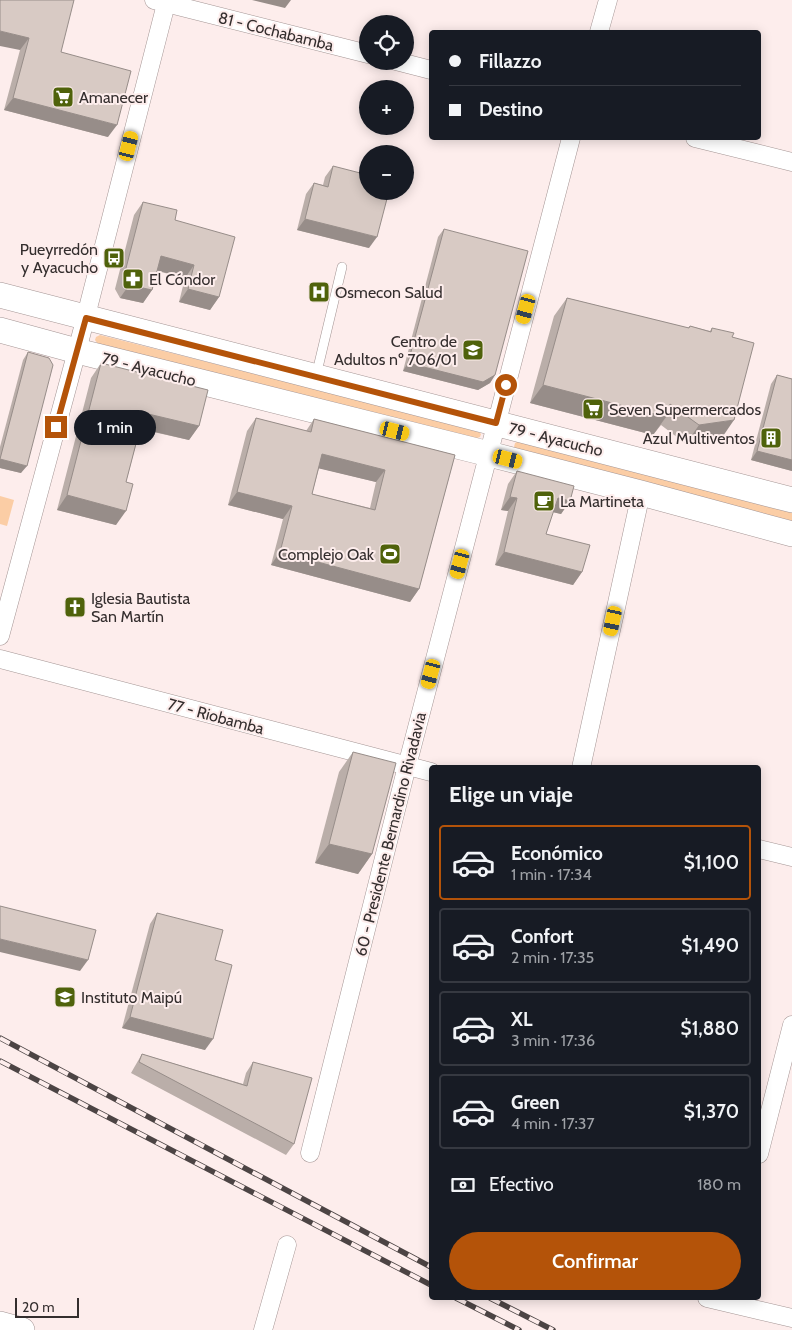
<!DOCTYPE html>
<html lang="es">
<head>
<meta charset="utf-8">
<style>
	:root { --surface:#171b24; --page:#242831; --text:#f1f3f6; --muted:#9ea1a6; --line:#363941; --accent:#b45309 }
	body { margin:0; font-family:Cabin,sans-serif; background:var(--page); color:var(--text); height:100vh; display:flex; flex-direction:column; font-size:19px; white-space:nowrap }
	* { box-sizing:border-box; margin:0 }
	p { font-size:16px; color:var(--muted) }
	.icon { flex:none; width:28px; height:28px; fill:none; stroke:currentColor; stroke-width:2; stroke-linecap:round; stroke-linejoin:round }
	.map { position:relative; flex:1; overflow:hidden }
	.drawer { position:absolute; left:429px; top:765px; width:332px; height:535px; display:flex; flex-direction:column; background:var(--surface); border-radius:5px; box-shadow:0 2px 12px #0003 }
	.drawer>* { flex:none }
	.guide { position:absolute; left:429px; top:30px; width:332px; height:110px; border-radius:5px; box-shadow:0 2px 12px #0003; display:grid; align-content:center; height:110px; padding:0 20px; background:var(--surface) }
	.controls { position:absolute; left:359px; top:15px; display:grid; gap:10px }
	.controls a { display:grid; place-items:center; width:55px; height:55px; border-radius:50%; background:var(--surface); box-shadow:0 2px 12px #0003; font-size:25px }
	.scale { position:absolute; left:15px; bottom:12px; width:64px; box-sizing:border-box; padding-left:5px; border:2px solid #342e2e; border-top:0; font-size:14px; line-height:18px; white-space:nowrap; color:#342e2e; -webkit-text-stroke:4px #fdedec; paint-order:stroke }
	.end { position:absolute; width:22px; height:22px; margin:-11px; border:6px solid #b45309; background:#fff; box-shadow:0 0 0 2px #fff }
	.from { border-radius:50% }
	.bubble { position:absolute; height:35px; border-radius:18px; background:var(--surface); box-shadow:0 2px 12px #0003; font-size:16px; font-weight:600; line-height:35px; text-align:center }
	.car { position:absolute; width:15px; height:30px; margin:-15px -8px; border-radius:6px; box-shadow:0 0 4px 1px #0007; background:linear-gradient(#f5c518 24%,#345 0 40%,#f5c518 0 76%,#345 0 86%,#f5c518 0) }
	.guide b { display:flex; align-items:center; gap:18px; height:48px; font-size:19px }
	.guide b+b { border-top:1px solid var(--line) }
	.guide i { width:12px; height:12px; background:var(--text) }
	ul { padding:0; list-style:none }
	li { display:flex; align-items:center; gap:15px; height:75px; margin:0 10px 8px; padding:0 10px; border:2px solid var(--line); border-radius:5px }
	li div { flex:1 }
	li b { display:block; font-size:19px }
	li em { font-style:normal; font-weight:600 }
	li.on { border-color:var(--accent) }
	li>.icon { width:45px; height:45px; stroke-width:1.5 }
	h2 { padding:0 20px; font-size:22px; line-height:60px }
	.pay { display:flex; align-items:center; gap:12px; height:55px; padding:0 20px; font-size:19px }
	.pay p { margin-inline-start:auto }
	.action { display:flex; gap:10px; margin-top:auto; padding:10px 20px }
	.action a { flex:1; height:58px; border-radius:30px; background:var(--accent); color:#fff; font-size:20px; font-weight:600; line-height:58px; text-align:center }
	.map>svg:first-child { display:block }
</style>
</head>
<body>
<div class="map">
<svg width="792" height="1330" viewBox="0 0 792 1330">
	<rect width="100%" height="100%" fill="#fdedec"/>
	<g fill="#fbcda5">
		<path d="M100 335 477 430 481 434 480 437 475 439 98 344 95 340 96 337Z"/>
		<path d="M519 441 792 512V522L516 451 514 447 515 443Z"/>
		<path d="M0 496 14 500 7 526 0 524Z"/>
	</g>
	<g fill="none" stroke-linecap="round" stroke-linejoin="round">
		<g stroke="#a49594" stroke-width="10">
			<path id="lane" d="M316 376 342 267"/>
		</g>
		<g stroke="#a49594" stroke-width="19">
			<g id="street">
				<path d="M154 0 368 54"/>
				<path d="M599 32 608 0"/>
				<path d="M396 61 431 70"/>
				<path d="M695 138 792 162"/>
				<path d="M0 636 77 351 167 0"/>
				<path d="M0 659 431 772"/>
				<path d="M581 768 641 493"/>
				<path d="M759 849 792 857"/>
				<path d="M310 1153 407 766 571 138"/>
				<path d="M759 1154 792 1025"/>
				<path d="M707 1298 792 1318"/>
				<path d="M263 1330 287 1245"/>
			</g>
		</g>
		<g stroke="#a49594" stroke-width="26">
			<g id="secondary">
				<path d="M0 295 792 500"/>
				<path d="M0 330 77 351 489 454 641 493 792 534"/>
				<path d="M0 1324 22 1330"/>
			</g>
		</g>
		<use href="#lane" stroke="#fff" stroke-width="9"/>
		<use href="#street" stroke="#fff" stroke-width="18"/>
		<use href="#secondary" stroke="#fff" stroke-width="25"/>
		<g stroke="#4c4444" stroke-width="5.5">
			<g id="rail">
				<path d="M0 1038 431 1267"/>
				<path d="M0 1061 431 1285"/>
				<path d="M456 1298 519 1330"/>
				<path d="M490 1298 553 1330"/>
			</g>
		</g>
		<use href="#rail" stroke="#fdedec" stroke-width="4" stroke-dasharray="11" stroke-linecap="butt"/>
	</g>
	<g fill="#baaea9" fill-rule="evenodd">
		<path d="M0 0 61 52 108 137 4 110 20 50Z"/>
		<path d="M333 166 369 248 297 230 306 194 314 183 323 185 325 177Z"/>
		<path d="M143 202 175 220 219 297 210 310 179 302 185 278 157 271 152 290 143 303 120 298 115 289 134 215Z"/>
		<path d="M444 229 495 375 490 383 478 390 403 371 438 237Z"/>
		<path d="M567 298 688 328 690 326 710 331 712 328 732 337 721 439 686 444 661 425 653 435 530 403 554 316Z"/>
		<path d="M28 352 21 473 0 468V447L23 360Z"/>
		<path d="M101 363 199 426 189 440 140 429 126 482 116 525 57 510 91 378Z"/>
		<path d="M777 375 792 379V471L751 460 771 384Z"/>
		<path d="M256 418 306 431 314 419 455 455 419 589 410 602 271 565 283 519 228 505 247 431ZM319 468 376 482 370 508 312 494Z"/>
		<path d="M517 471 570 501 561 514 553 512 546 534 582 572 573 585 495 565 508 511 501 510 508 484Z"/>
		<path d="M353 752 372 854 358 874 315 863 339 772Z"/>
		<path d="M157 913 215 960 205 1050 122 1028 150 924Z"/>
		<path d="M142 1054 243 1084 246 1073 253 1062 294 1144 286 1155 131 1073 135 1066Z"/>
	</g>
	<g fill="#978d89">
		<path d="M252 0H291L285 8Z"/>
		<path d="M0 31 29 38 20 50 0 46Z"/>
		<path d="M13 98 117 125 108 137 4 110Z"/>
		<path d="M305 219 377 237 369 248 297 230Z"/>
		<path d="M161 256 194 265 185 278 152 269Z"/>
		<path d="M129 285 152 290 143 303 120 298Z"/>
		<path d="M188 289 219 297 210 310 179 302Z"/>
		<path d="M408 363 495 375 490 383 478 390 403 371Z"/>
		<path d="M543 385 666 417 653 435 530 403Z"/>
		<path d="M144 413 199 426 189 440 134 427Z"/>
		<path d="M734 420 721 439 686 444 699 425Z"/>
		<path d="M757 451 792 460V471L751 460Z"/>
		<path d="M322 454 385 470 376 482 313 467Z"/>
		<path d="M0 459 27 466 21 473 0 468Z"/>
		<path d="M237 492 292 506 283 519 228 505Z"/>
		<path d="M67 495 126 511 116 525 57 510Z"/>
		<path d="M510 497 517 498 508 511 501 510Z"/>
		<path d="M558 498 570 501 561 514 548 511Z"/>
		<path d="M280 552 419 589 410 602 271 565Z"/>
		<path d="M504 552 582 572 573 585 495 565Z"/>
		<path d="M329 844 372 854 358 874 315 863Z"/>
		<path d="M0 939 88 960 80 971 0 952Z"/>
		<path d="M130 1017 213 1039 205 1050 122 1028Z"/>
	</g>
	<g fill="#d8cac4" stroke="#978d89" fill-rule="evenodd">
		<path d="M0 0H74L61 52 131 71 117 125 13 98 29 38 0 31Z"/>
		<path d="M333 166 368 175V191H389L377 237 305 219 314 183 328 187Z"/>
		<path d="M143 202 177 210 175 220 235 237 219 297 188 289 194 265 161 256 152 290 129 285 124 276Z"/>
		<path d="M444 229 528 251 495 375 483 382 408 363Z"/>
		<path d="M567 298 689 328 690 326 711 332 712 328 734 333 732 337 754 343 734 420 699 425 670 404 666 417 543 385Z"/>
		<path d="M28 352 49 358 53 365 27 466 0 459Z"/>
		<path d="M101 363 208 390 199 426 144 413 126 482 133 484 126 511 67 495Z"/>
		<path d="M777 375 792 379V460L757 451Z"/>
		<path d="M256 418 311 432 314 419 455 455 419 589 280 552 292 506 237 492ZM322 454 385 470 375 510 312 494Z"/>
		<path d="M517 471 574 486 570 501 558 498 546 534 590 545 582 572 504 552 517 498 510 497Z"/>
		<path d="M353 752 396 763 372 854 329 844Z"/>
		<path d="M0 906 96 930 88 960 0 939Z"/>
		<path d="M157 913 223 930 215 960 232 965 213 1039 130 1017Z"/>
		<path d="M142 1054 247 1086 253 1062 312 1078 294 1144 139 1062Z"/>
	</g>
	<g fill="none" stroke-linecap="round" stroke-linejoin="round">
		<path stroke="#b45309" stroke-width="6" d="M56 427 86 318 496 423 506 385"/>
	</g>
	<defs>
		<g id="supermarket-square" transform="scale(1.125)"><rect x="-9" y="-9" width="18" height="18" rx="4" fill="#4f620b" stroke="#fdedec"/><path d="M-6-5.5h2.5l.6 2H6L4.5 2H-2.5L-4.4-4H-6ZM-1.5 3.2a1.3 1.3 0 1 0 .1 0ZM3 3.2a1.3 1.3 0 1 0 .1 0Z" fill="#fff"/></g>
		<g id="bus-square" transform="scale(1.125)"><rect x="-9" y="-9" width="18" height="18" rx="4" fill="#4f620b" stroke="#fdedec"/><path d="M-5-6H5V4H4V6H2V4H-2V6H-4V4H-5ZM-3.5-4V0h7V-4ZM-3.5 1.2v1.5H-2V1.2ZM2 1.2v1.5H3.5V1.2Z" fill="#fff"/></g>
		<g id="pharmacy-square" transform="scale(1.125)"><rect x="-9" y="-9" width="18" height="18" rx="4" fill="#4f620b" stroke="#fdedec"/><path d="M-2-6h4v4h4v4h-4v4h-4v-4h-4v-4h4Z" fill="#fff"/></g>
		<g id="hospital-square" transform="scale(1.125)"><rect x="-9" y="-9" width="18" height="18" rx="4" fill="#4f620b" stroke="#fdedec"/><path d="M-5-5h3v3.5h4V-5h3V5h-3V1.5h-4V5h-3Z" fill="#fff"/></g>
		<g id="school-square" transform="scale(1.125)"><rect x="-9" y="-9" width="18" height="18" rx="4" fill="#4f620b" stroke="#fdedec"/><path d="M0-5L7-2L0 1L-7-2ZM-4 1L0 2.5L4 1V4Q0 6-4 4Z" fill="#fff"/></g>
		<g id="building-square" transform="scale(1.125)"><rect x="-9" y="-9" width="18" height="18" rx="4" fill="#4f620b" stroke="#fdedec"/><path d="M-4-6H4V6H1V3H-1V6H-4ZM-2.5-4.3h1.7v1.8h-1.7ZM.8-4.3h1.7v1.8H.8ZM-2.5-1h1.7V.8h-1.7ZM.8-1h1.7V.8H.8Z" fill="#fff"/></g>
		<g id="cafe-square" transform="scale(1.125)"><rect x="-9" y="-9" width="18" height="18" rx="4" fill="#4f620b" stroke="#fdedec"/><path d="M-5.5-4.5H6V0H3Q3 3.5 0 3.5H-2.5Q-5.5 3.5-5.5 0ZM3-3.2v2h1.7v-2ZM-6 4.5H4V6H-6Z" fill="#fff"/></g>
		<g id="stadium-square" transform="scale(1.125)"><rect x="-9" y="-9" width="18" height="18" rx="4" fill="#4f620b" stroke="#fdedec"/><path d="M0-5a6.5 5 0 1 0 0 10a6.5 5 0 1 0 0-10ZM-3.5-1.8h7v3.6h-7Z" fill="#fff"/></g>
		<g id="church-square" transform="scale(1.125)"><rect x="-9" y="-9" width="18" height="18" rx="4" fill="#4f620b" stroke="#fdedec"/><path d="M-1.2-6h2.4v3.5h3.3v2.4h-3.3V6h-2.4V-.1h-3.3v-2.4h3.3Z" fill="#fff"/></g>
	</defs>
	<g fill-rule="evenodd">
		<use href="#supermarket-square" x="63" y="97"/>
		<use href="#bus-square" x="114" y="258"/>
		<use href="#pharmacy-square" x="133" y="279"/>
		<use href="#hospital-square" x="319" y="292"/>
		<use href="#school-square" x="473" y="350"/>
		<use href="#supermarket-square" x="593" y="409"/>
		<use href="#building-square" x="771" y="438"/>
		<use href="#cafe-square" x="544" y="501"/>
		<use href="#stadium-square" x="390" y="554"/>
		<use href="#church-square" x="75" y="607"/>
		<use href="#school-square" x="65" y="997"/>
	</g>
	<g text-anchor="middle" stroke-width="4" stroke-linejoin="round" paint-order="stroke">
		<g font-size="16" fill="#342e2e" stroke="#fdedec">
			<text transform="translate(276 31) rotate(14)" y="6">81 - Cochabamba</text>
			<text transform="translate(149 369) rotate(14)" y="6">79 - Ayacucho</text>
			<text transform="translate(556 439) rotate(14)" y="6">79 - Ayacucho</text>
			<text transform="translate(216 716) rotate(15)" y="6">77 - Riobamba</text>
			<text transform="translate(390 834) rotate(-76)" y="6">60 - Presidente Bernardino Rivadavia</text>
		</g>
		<g font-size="16" fill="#342e2e" stroke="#fdedec" text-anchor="start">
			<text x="79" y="103">Amanecer</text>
			<text x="98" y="255" text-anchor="end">Pueyrredón<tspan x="98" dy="18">y Ayacucho</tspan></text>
			<text x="149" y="285">El Cóndor</text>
			<text x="335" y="298">Osmecon Salud</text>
			<text x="457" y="347" text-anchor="end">Centro de<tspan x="457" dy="18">Adultos nº 706/01</tspan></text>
			<text x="609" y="415">Seven Supermercados</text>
			<text x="755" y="444" text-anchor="end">Azul Multiventos</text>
			<text x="560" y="507">La Martineta</text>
			<text x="374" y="560" text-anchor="end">Complejo Oak</text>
			<text x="91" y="604">Iglesia Bautista<tspan x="91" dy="18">San Martín</tspan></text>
			<text x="81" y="1003">Instituto Maipú</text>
		</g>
	</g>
</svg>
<div class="controls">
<a><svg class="icon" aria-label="locate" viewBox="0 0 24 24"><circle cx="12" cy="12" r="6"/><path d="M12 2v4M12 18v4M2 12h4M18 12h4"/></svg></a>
<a>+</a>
<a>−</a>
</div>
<div class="scale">20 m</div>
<i class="end from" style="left:506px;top:385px"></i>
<i class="end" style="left:56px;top:427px"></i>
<div class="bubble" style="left:74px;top:410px;width:82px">1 min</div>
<i class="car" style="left:129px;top:146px;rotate:14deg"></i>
<i class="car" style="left:526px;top:309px;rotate:195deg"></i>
<i class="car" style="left:395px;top:431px;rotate:104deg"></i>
<i class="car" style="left:508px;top:459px;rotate:104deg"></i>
<i class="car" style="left:460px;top:564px;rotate:195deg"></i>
<i class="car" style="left:613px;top:621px;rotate:192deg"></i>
<i class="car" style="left:431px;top:674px;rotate:195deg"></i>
<div class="guide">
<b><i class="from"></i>Fillazzo</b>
<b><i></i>Destino</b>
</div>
<section class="drawer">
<h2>Elige un viaje</h2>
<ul>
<li class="on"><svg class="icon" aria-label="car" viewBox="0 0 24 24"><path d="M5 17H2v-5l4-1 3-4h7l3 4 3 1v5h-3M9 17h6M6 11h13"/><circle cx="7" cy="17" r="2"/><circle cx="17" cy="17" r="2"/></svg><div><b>Económico</b><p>1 min · 17:34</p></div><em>$1,100</em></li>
<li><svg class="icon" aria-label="car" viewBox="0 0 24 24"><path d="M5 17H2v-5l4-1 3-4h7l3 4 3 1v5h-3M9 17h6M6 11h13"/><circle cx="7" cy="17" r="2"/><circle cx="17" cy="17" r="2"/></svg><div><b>Confort</b><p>2 min · 17:35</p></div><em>$1,490</em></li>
<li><svg class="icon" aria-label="car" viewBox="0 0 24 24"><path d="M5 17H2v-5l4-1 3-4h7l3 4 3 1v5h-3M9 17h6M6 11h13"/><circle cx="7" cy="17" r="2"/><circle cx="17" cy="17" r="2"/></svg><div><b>XL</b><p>3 min · 17:36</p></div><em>$1,880</em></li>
<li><svg class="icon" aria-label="car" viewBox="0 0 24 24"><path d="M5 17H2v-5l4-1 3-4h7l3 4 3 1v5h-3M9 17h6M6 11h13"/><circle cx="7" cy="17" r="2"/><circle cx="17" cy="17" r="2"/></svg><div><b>Green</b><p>4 min · 17:37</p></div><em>$1,370</em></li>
</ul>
<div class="pay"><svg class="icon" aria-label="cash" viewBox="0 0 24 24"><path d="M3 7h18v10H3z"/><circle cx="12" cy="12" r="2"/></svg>Efectivo<p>180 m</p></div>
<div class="action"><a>Confirmar</a></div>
</section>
</div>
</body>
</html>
